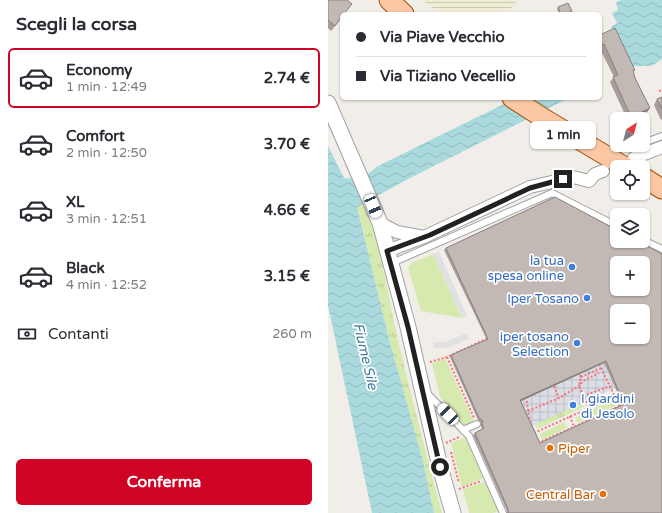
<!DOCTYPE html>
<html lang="it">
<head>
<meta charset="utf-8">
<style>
	:root { --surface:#fff; --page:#f7f7f7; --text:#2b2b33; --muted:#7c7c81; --line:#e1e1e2; --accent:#cf0324 }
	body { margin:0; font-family:"Varela Round",sans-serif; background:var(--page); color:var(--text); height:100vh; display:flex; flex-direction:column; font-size:15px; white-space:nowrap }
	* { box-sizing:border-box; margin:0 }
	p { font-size:13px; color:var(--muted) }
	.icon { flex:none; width:22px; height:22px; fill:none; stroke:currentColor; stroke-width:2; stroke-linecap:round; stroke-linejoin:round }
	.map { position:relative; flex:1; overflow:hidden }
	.side { display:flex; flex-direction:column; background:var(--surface); width:328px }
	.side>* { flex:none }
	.top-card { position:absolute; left:12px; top:12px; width:262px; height:88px; border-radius:6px; box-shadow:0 1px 3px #0004; display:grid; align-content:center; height:88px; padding:0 16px; background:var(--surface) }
	.needle { width:26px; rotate:36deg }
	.buttons { position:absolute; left:282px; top:112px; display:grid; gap:8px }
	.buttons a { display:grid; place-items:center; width:40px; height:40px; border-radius:6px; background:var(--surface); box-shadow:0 1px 3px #0004; font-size:20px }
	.end { position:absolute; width:18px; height:18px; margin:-9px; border:5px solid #212121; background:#fff; box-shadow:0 0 0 2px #fff }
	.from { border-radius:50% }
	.bubble { position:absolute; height:28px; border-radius:6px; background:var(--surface); box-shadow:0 1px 3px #0004; font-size:13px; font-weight:800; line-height:28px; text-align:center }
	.car { position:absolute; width:12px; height:24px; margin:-12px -6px; border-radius:5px; box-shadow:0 0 3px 1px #0007; background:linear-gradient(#fff 24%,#345 0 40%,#fff 0 76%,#345 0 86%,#fff 0) }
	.top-card b { display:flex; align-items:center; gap:14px; height:38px; font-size:15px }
	.top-card b+b { border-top:1px solid var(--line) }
	.top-card i { width:10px; height:10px; background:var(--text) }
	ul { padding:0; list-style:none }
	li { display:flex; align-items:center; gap:12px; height:60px; margin:0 8px 6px; padding:0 8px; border:2px solid transparent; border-radius:6px }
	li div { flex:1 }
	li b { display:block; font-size:15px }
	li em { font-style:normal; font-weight:800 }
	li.active { border-color:var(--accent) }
	li>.icon { width:36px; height:36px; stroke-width:1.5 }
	h2 { padding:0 16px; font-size:18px; line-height:48px }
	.pay { display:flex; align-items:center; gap:10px; height:44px; padding:0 16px; font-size:15px }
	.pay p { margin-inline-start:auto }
	.action { display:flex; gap:8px; margin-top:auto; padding:8px 16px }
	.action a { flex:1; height:46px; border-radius:6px; background:var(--accent); color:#fff; font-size:16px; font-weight:800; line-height:46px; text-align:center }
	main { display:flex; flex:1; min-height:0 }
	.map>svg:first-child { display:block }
</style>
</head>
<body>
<main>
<section class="side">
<h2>Scegli la corsa</h2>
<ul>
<li class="active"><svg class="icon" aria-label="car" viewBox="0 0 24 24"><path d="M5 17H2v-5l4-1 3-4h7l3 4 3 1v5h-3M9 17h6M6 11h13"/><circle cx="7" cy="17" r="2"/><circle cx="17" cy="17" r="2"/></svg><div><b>Economy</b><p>1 min · 12:49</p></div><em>2.74 €</em></li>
<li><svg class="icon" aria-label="car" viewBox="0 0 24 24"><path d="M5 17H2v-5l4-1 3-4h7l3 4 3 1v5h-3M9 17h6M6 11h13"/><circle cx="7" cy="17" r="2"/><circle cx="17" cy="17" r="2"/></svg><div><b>Comfort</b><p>2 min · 12:50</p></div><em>3.70 €</em></li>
<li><svg class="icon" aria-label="car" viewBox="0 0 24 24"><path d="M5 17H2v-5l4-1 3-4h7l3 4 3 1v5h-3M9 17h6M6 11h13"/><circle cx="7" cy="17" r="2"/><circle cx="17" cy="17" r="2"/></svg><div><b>XL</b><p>3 min · 12:51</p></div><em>4.66 €</em></li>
<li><svg class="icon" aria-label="car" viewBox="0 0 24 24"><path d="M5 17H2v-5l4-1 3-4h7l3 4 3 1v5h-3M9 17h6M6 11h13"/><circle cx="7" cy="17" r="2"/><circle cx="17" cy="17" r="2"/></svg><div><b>Black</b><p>4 min · 12:52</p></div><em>3.15 €</em></li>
</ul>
<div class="pay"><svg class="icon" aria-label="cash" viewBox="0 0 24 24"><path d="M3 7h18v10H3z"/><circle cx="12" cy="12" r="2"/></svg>Contanti<p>260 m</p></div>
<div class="action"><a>Conferma</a></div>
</section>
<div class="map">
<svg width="334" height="513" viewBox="0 0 334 513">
	<defs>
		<pattern id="farmland-rules" width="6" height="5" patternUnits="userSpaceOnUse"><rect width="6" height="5" fill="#efedd4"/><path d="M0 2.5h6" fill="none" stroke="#cdcbb6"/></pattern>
		<pattern id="grass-tufts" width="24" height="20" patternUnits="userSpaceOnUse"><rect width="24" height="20" fill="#d6eaaf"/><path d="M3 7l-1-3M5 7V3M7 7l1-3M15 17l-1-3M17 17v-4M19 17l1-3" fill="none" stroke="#b7c896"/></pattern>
		<pattern id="plaza-grid" width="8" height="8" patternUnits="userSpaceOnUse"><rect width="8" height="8" fill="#dcdee7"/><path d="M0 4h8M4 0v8" fill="none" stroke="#bcbec6"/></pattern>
		<pattern id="water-waves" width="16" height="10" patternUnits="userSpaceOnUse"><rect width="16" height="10" fill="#aadade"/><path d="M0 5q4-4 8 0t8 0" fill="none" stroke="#92bbbe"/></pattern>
	</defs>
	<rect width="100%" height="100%" fill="#f1ede8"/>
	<path fill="url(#farmland-rules)" d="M94 0H190L178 14H113Z"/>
	<g fill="url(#grass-tufts)">
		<path d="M35 203C53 245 59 291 69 336 83 395 98 454 114 513H106L95 461 61 339 29 207Z"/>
		<path d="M284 400 287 406 250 423 247 418Z"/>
		<path d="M253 403 256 407 209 429 207 424Z"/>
		<path d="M236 422 239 428 214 440 212 434Z"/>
	</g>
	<g fill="#d6eaaf">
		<path d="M105 254 134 318 93 311 80 268 83 263Z"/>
		<path d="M117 358 146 422 136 426 112 397 104 363Z"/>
		<path d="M140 436 158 477 134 487 123 443Z"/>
		<path d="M159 481 172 511 165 513H141L135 489Z"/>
	</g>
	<g fill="#e1e1e1">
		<path d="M111 252 139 316 134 318 105 254Z"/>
		<path d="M139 333 141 339 118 348H106L105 342H117Z"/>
	</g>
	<path fill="url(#plaza-grid)" d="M276 363 287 388 202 427 191 402Z"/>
	<g fill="url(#water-waves)">
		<path d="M293 0H334V59L324 66H301L283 27 289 23 284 13 290 10 288 2Z"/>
		<path d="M188 98H241L82 178 29 207 61 339 95 461 106 513H44L0 305V146L16 178C29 179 39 177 48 167Z"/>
	</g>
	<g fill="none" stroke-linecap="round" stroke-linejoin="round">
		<g stroke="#a2a2a2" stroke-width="8">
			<g id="service">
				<path d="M315 143 334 136"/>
				<path d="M302 148 310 145"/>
				<path d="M315 240 334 249"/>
				<path d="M64 263 224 193 289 226"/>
				<path d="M98 392 141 436 175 513"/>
				<path d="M135 430 149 424"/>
			</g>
		</g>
		<g stroke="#a2a2a2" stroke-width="14">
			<g id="minor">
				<path d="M306 158 334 147"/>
				<path d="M52 223 69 232 96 237 59 251"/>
				<path d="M96 237 202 187 245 177 261 181 267 174 275 171"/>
			</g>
		</g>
		<g stroke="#a2a2a2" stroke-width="17">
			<path id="tertiary" d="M0 103 52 223 80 327 112 467 125 513"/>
		</g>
		<g stroke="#9c5003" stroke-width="21">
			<g id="primary">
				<path d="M61 0 76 14"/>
				<path d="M184 98 215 118 297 167"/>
				<path d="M315 177 334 189"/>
			</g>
		</g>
		<g stroke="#f8727a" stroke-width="2" stroke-dasharray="2 2" stroke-linecap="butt">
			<path d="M331 91 334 90"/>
			<path d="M119 357 146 418"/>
			<path d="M102 362 119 357 160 338"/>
			<path d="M273 368 293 409"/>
			<path d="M252 375 253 377 251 386 261 408"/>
			<path d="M253 377 273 368 271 364"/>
			<path d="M226 386 231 398"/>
			<path d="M255 396 282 386"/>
			<path d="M198 397 202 422"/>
			<path d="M200 411 231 398 251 386 255 381 271 373"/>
			<path d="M242 416 246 427"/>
			<path d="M206 433 283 398"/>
			<path d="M118 443 131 437"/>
			<path d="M210 443 292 406"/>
			<path d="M123 452 131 483"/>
			<path d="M131 489 153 481"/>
		</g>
		<use href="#service" stroke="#fff" stroke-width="6"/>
		<use href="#minor" stroke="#fff" stroke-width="12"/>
		<use href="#tertiary" stroke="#fff" stroke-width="15"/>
		<use href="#primary" stroke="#fbc7a4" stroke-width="19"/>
	</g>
	<g fill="#a79e9b" fill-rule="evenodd">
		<path d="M0 0 14 17 3 31 0 28Z"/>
		<path d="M230 7 244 11 243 13 240 14H231L229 9Z"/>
		<path d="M272 35 307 70 305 71 307 78 322 108 319 112 305 119H299L282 82 286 77 272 49Z"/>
		<path d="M334 97V119L333 120 326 105 329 99Z"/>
		<path d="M227 197 334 513H179V511L145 435 147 433 154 429 153 426V423L150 420 122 357 123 355 159 340 116 250 118 248ZM276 363 295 405 212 443 193 401Z"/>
	</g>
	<g fill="#88817e">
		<path d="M322 108 319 112 305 119H302L303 117Z"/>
		<path d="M278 361 276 363 191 402 192 400Z"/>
	</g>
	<g fill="#c2b8b4" stroke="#88817e" fill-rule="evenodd">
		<path d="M0 0H19L24 4 16 14H14V16L7 26 0 20Z"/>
		<path d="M240 3 244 11 237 14H233L230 7Z"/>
		<path d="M287 28 307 70H305L307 78 322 108 303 117 285 77 290 75 276 44 272 46V35Z"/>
		<path d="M334 97V109L329 99Z"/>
		<path d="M227 197 289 230V241H310L334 254V513H180V509L147 433 156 428 154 424 155 421 151 418 123 355 160 339 118 248ZM289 263H315V289H289ZM289 311H315V337H289ZM278 361 296 404 212 443 192 400Z"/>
	</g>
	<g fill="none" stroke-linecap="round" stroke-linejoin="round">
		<path stroke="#212121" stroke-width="5" d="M112 467 80 327 59 251 102 235 202 188 235 179"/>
	</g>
	<g fill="#3f7fe0" stroke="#fff" stroke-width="1.5">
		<circle cx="244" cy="267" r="4"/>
		<circle cx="259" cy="298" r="4"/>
		<circle cx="249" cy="343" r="4"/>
		<circle cx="245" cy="405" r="4"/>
	</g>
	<g fill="#e8710a" stroke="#fff" stroke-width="1.5">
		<circle cx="222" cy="448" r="4"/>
		<circle cx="275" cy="494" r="4"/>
	</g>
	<g text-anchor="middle" stroke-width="3.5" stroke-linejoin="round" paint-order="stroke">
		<g font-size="13" fill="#366cbe" stroke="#fff" text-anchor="end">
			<text x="236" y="265">la tua<tspan x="236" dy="15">spesa online</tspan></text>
			<text x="251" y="303">Iper Tosano</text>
			<text x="241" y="341">iper tosano<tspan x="241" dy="15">Selection</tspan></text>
			<text x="253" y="403" text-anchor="start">I giardini<tspan x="253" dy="15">di Jesolo</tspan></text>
		</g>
		<g font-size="13" fill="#c56008" stroke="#fff" text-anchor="start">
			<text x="230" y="453">Piper</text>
			<text x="267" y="499" text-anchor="end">Central Bar</text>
		</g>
		<g font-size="14" font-style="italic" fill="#457c99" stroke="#fff">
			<text transform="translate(38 356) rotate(77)" y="5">Fiume Sile</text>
		</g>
	</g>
</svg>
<div class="buttons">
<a><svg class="needle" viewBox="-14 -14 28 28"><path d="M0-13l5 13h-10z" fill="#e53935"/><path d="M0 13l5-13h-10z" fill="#7c7c81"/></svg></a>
<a><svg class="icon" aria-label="locate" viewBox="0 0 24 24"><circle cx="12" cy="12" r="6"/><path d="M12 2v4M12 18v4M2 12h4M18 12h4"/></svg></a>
<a><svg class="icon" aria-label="layers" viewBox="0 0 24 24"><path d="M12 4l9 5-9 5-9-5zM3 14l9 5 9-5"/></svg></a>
<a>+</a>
<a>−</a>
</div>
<i class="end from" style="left:112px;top:467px"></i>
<i class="end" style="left:235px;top:179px"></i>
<div class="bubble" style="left:202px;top:121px;width:66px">1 min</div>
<i class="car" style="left:45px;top:206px;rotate:157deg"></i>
<i class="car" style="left:120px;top:414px;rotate:316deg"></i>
<div class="top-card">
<b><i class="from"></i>Via Piave Vecchio</b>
<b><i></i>Via Tiziano Vecellio</b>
</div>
</div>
</main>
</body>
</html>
